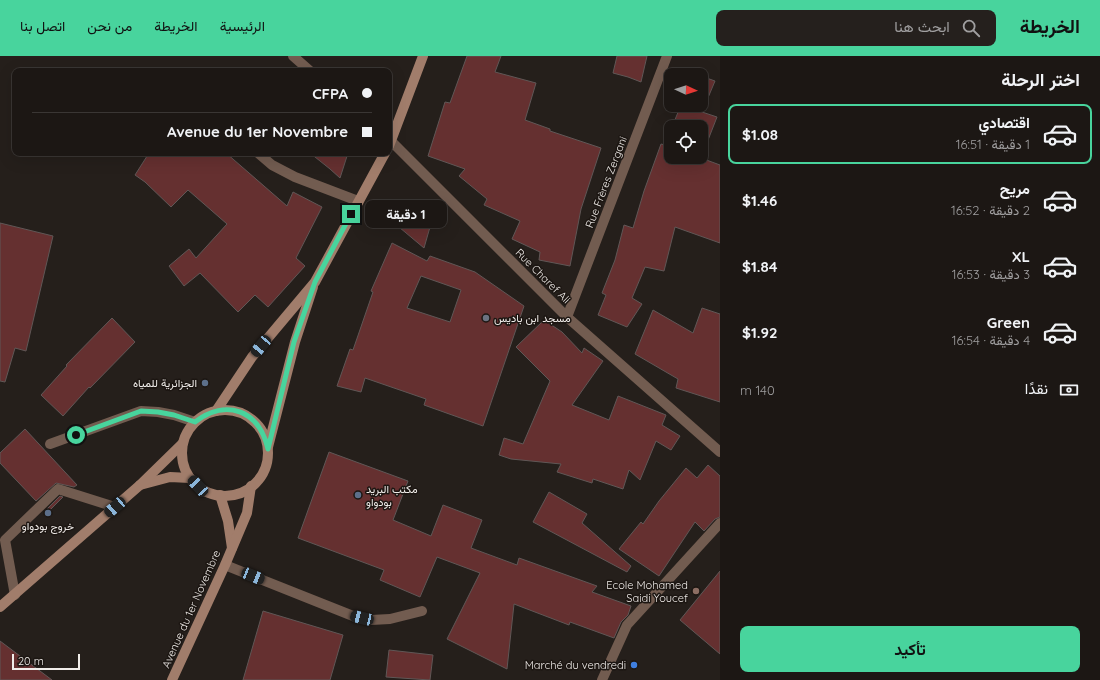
<!DOCTYPE html>
<html lang="ar">
<head>
<meta charset="utf-8">
<style>
	:root { --surface:#1c1714; --page:#25201d; --text:#f1f3f6; --muted:#a09fa0; --line:#3a3634; --accent:#48d49d }
	body { margin:0; font-family:Quicksand,Vazirmatn,sans-serif; background:var(--page); color:var(--text); direction:rtl; height:100vh; display:flex; flex-direction:column; font-size:15px; white-space:nowrap }
	* { box-sizing:border-box; margin:0 }
	p { font-size:13px; color:var(--muted) }
	.icon { flex:none; width:22px; height:22px; fill:none; stroke:currentColor; stroke-width:2; stroke-linecap:round; stroke-linejoin:round }
	.map { position:relative; flex:1; overflow:hidden; direction:ltr }
	.side { display:flex; flex-direction:column; background:var(--surface); width:380px }
	.side>* { flex:none }
	.banner { position:absolute; left:12px; top:12px; width:380px; height:88px; border-radius:8px; box-shadow:0 4px 16px #0002,0 0 0 1px var(--line); direction:rtl; display:grid; align-content:center; height:88px; padding:0 20px; background:var(--surface) }
	.needle { width:26px; rotate:93deg }
	.controls { position:absolute; left:664px; top:12px; display:grid; gap:8px }
	.controls a { display:grid; place-items:center; width:44px; height:44px; border-radius:8px; background:var(--surface); box-shadow:0 4px 16px #0002,0 0 0 1px var(--line); font-size:20px }
	.scale { position:absolute; left:12px; bottom:10px; width:68px; box-sizing:border-box; padding-left:4px; border:2px solid #f1edea; border-top:0; font-size:11px; line-height:14px; white-space:nowrap; color:#f1edea; -webkit-text-stroke:3px #1c1612; paint-order:stroke }
	.end { position:absolute; width:18px; height:18px; margin:-9px; border:5px solid #48d49d; background:#111; box-shadow:0 0 0 2px #111 }
	.from { border-radius:50% }
	.bubble { position:absolute; height:28px; border-radius:8px; background:var(--surface); box-shadow:0 4px 16px #0002,0 0 0 1px var(--line); font-size:13px; font-weight:700; line-height:28px; text-align:center; direction:rtl }
	.car { position:absolute; width:12px; height:24px; margin:-12px -6px; border-radius:5px; box-shadow:0 0 3px 1px #0007; background:linear-gradient(#222 24%,#8ab4d8 0 40%,#222 0 76%,#8ab4d8 0 86%,#222 0) }
	.banner b { display:flex; align-items:center; gap:14px; height:38px; font-size:15px }
	.banner b+b { border-top:1px solid var(--line) }
	.banner i { width:10px; height:10px; background:var(--text) }
	ul { padding:0; list-style:none }
	li { display:flex; align-items:center; gap:12px; height:60px; margin:0 8px 6px; padding:0 12px; border:2px solid transparent; border-radius:8px }
	li div { flex:1 }
	li b { display:block; font-size:15px }
	li em { font-style:normal; font-weight:700 }
	li.current { border-color:var(--accent) }
	li>.icon { width:36px; height:36px; stroke-width:1.5 }
	h2 { padding:0 20px; font-size:18px; line-height:48px }
	.pay { display:flex; align-items:center; gap:10px; height:44px; padding:0 20px; font-size:15px }
	.pay p { margin-inline-start:auto }
	.button { display:flex; gap:8px; margin-top:auto; padding:8px 20px }
	.button a { flex:1; height:46px; border-radius:8px; background:var(--accent); color:#111; font-size:16px; font-weight:700; line-height:46px; text-align:center }
	header { display:flex; align-items:center; gap:24px; box-sizing:border-box; height:56px; padding:0 20px; background:var(--accent); color:#111 }
	header strong { font-size:19px }
	nav { display:flex; gap:22px; margin-inline-start:auto; font-size:14px }
	.search { width:280px; height:36px; background:var(--page); display:flex; align-items:center; gap:10px; box-sizing:border-box; padding:0 14px; border-radius:8px; color:var(--muted); font-size:15px }
	main { display:flex; flex:1; min-height:0 }
	.map>svg:first-child { display:block }
</style>
</head>
<body>
<header>
<strong>الخريطة</strong>
<div class="search"><svg class="icon" aria-label="search" viewBox="0 0 24 24"><circle cx="10" cy="10" r="6"/><path d="M15 15l6 6"/></svg>ابحث هنا</div>
<nav><a>الرئيسية</a><a>الخريطة</a><a>من نحن</a><a>اتصل بنا</a></nav>
</header>
<main>
<section class="side">
<h2>اختر الرحلة</h2>
<ul>
<li class="current"><svg class="icon" aria-label="car" viewBox="0 0 24 24"><path d="M5 17H2v-5l4-1 3-4h7l3 4 3 1v5h-3M9 17h6M6 11h13"/><circle cx="7" cy="17" r="2"/><circle cx="17" cy="17" r="2"/></svg><div><b>اقتصادي</b><p>1 دقيقة · 16:51</p></div><em>$1.08</em></li>
<li><svg class="icon" aria-label="car" viewBox="0 0 24 24"><path d="M5 17H2v-5l4-1 3-4h7l3 4 3 1v5h-3M9 17h6M6 11h13"/><circle cx="7" cy="17" r="2"/><circle cx="17" cy="17" r="2"/></svg><div><b>مريح</b><p>2 دقيقة · 16:52</p></div><em>$1.46</em></li>
<li><svg class="icon" aria-label="car" viewBox="0 0 24 24"><path d="M5 17H2v-5l4-1 3-4h7l3 4 3 1v5h-3M9 17h6M6 11h13"/><circle cx="7" cy="17" r="2"/><circle cx="17" cy="17" r="2"/></svg><div><b>XL</b><p>3 دقيقة · 16:53</p></div><em>$1.84</em></li>
<li><svg class="icon" aria-label="car" viewBox="0 0 24 24"><path d="M5 17H2v-5l4-1 3-4h7l3 4 3 1v5h-3M9 17h6M6 11h13"/><circle cx="7" cy="17" r="2"/><circle cx="17" cy="17" r="2"/></svg><div><b>Green</b><p>4 دقيقة · 16:54</p></div><em>$1.92</em></li>
</ul>
<div class="pay"><svg class="icon" aria-label="cash" viewBox="0 0 24 24"><path d="M3 7h18v10H3z"/><circle cx="12" cy="12" r="2"/></svg>نقدًا<p>140 m</p></div>
<div class="button"><a>تأكيد</a></div>
</section>
<div class="map">
<svg width="720" height="624" viewBox="0 0 720 624">
	<rect width="100%" height="100%" fill="#251f1b"/>
	<g fill="#653030" stroke="#605756" fill-rule="evenodd">
		<path d="M467 0H501L495 16 536 27 525 64 550 73V75L601 92 581 153 570 210 539 204 540 196 512 183 520 165 484 149 487 143 459 120 465 113 428 100 445 46 450 47Z"/>
		<path d="M617 0H647L641 26 628 21 613 17Z"/>
		<path d="M701 20 715 25 702 56 717 61 701 102 720 109V187L675 171 664 215 645 211 632 242 642 248 627 271 598 259 606 239 602 237 615 204 624 169 633 172 644 135 661 88 665 89 671 74V101H701V71H672L681 49H701Z"/>
		<path d="M149 97H226L287 150 293 136 322 151 296 202 305 210 268 251 255 239 238 256 200 217 184 230 169 210 189 193 196 202 227 168 188 134 171 151 145 126 135 119Z"/>
		<path d="M310 97H348L340 122 330 113Z"/>
		<path d="M382 155 430 171 424 192 381 156Z"/>
		<path d="M0 167 53 180 26 295 15 292 5 326 0 325Z"/>
		<path d="M392 187 427 205 430 200 475 216 524 250 483 370 424 349 426 343 365 322 361 336 337 330 350 293 353 294 373 236 371 235ZM421 220 461 234 450 266 407 252Z"/>
		<path d="M702 252 720 258V346L676 332 678 323 635 298 653 254 693 277Z"/>
		<path d="M112 262 135 286 90 332 89 331 63 360 41 339 67 310 66 309Z"/>
		<path d="M544 264 562 276 582 297 584 292 603 305 572 349 609 364 618 340 666 359 662 369 680 380 671 394 656 385 640 424 629 414 623 433 593 423 592 427 557 416 561 408 511 403 499 399 504 382 523 388 550 325 516 291Z"/>
		<path d="M25 373 77 429 74 431 56 427 36 445 0 407V397Z"/>
		<path d="M329 396 408 425 393 464 431 480 443 449 482 464 471 492 517 509 519 502 597 530 592 536 631 550 628 559 621 566 614 582 570 566 569 569 514 548 507 613 447 583 480 517 437 501 420 541 380 524 384 514 298 482Z"/>
		<path d="M708 409 720 420V461L715 463 704 475 695 466 659 520 619 493 641 466 643 468 659 445 686 412 697 422Z"/>
		<path d="M549 436 587 458 582 467 631 510 627 516 533 466Z"/>
		<path d="M60 440 63 441 47 457 45 455Z"/>
		<path d="M720 515V598L680 564Z"/>
		<path d="M263 555 343 579 330 624H243Z"/>
		<path d="M0 585 52 624H0Z"/>
		<path d="M389 594 433 599 430 624 386 621Z"/>
	</g>
	<g fill="none" stroke-linecap="round" stroke-linejoin="round">
		<g stroke="#725c50" stroke-width="10">
			<path d="M50 388 141 355 158 356 174 359 195 366"/>
			<path d="M15 539 5 484 58 433 115 451"/>
		</g>
		<g stroke="#725c50" stroke-width="10">
			<path d="M293 0 310 15"/>
			<path d="M389 83 567 261 720 396"/>
			<path d="M258 97 272 109 295 121 358 145"/>
			<path d="M567 261 667 0"/>
			<path d="M225 509 353 560 371 564 390 563 422 555"/>
			<path d="M602 624 627 569 720 467"/>
		</g>
		<g stroke="#a17d6b" stroke-width="10">
			<path d="M389 90 423 0"/>
			<circle cx="225" cy="397" r="43"/>
			<path d="M216 355 252 301 315 226 385 97"/>
			<path d="M268 391 295 286 313 231"/>
			<path d="M140 429 170 421 190 422"/>
			<path d="M220 439 228 465 232 492"/>
			<path d="M0 551 140 429 183 387"/>
			<path d="M172 624 225 509 247 457 251 430"/>
		</g>
	</g>
	<g fill="none" stroke-linecap="round" stroke-linejoin="round">
		<path stroke="#48d49d" stroke-width="5" d="M76 379 141 355 158 356 174 359 195 366C226 342 259 354 268 393L294 286 315 226 351 158"/>
	</g>
	<circle fill="#6b7280" stroke="#1c1612" stroke-width="1.5" cx="486" cy="262" r="4"/>
	<g fill="#5c6f8a" stroke="#1c1612" stroke-width="1.5">
		<circle cx="205" cy="327" r="4"/>
		<circle cx="358" cy="439" r="4"/>
		<circle cx="48" cy="457" r="4"/>
	</g>
	<circle fill="#8d6e63" stroke="#1c1612" stroke-width="1.5" cx="696" cy="535" r="4"/>
	<circle fill="#3f7fe0" stroke="#1c1612" stroke-width="1.5" cx="634" cy="609" r="4"/>
	<g text-anchor="middle" stroke-width="3" stroke-linejoin="round" paint-order="stroke">
		<g font-size="11" fill="#f1edea" stroke="#1c1612">
			<text transform="translate(606 126) rotate(-69)" y="4">Rue Frères Zergani</text>
			<text transform="translate(543 220) rotate(45)" y="4">Rue Charef Ali</text>
			<text transform="translate(191 553) rotate(-66)" y="4">Avenue du 1er Novembre</text>
		</g>
		<g font-size="11" fill="#f1edea" stroke="#1c1612" text-anchor="end">
			<text x="494" y="266" text-anchor="start">مسجد ابن باديس</text>
			<text x="197" y="331">الجزائرية للمياه</text>
			<text x="366" y="437" text-anchor="start">مكتب البريد<tspan x="366" dy="13">بودواو</tspan></text>
			<text x="48" y="474" text-anchor="middle">خروج بودواو</text>
			<text x="688" y="533">Ecole Mohamed<tspan x="688" dy="13">Saidi Youcef</tspan></text>
			<text x="626" y="613">Marché du vendredi</text>
		</g>
	</g>
</svg>
<div class="controls">
<a><svg class="needle" viewBox="-14 -14 28 28"><path d="M0-13l5 13h-10z" fill="#e53935"/><path d="M0 13l5-13h-10z" fill="#a09fa0"/></svg></a>
<a><svg class="icon" aria-label="locate" viewBox="0 0 24 24"><circle cx="12" cy="12" r="6"/><path d="M12 2v4M12 18v4M2 12h4M18 12h4"/></svg></a>
</div>
<div class="scale">20 m</div>
<i class="end from" style="left:76px;top:379px"></i>
<i class="end" style="left:351px;top:158px"></i>
<div class="bubble" style="left:365px;top:144px;width:82px">1 دقيقة</div>
<i class="car" style="left:261px;top:290px;rotate:220deg"></i>
<i class="car" style="left:198px;top:430px;rotate:317deg"></i>
<i class="car" style="left:115px;top:451px;rotate:229deg"></i>
<i class="car" style="left:253px;top:520px;rotate:112deg"></i>
<i class="car" style="left:362px;top:562px;rotate:283deg"></i>
<div class="banner">
<b><i class="from"></i>CFPA</b>
<b><i></i>Avenue du 1er Novembre</b>
</div>
</div>
</main>
</body>
</html>
